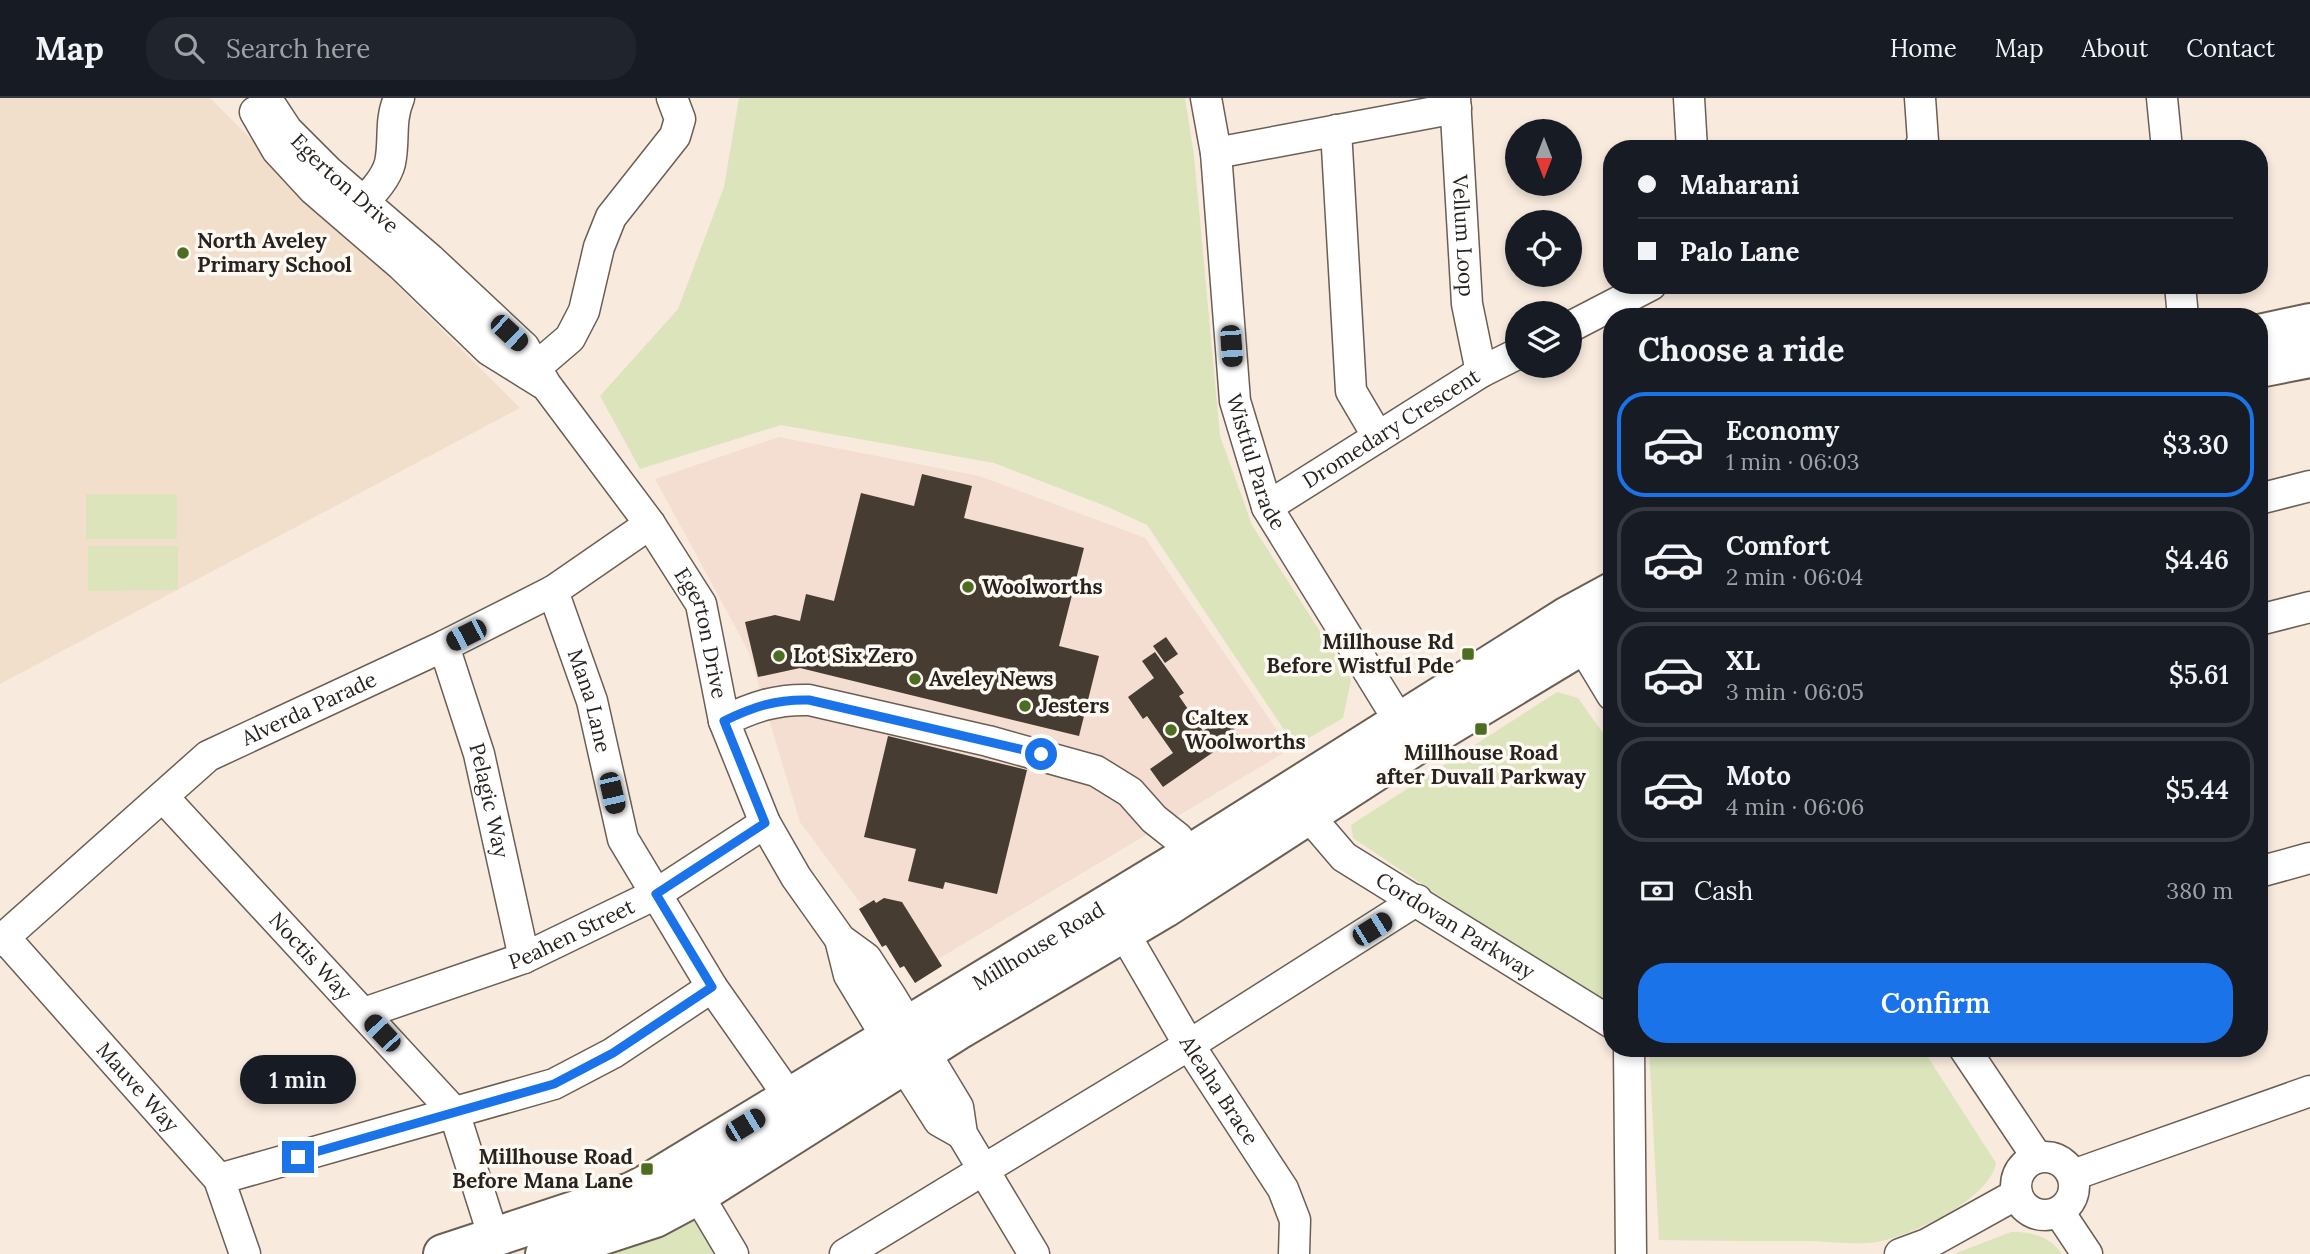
<!DOCTYPE html>
<html lang="en">
<head>
<meta charset="utf-8">
<style>
	:root { --surface:#171b24; --page:#20242c; --text:#f1f3f6; --muted:#9ea1a6; --line:#363941; --accent:#1a73e8 }
	body { margin:0; font-family:Lora,serif; background:var(--page); color:var(--text); height:100vh; display:flex; flex-direction:column; font-size:26px; white-space:nowrap }
	* { box-sizing:border-box; margin:0 }
	p { font-size:23px; color:var(--muted) }
	.icon { flex:none; width:38px; height:38px; fill:none; stroke:currentColor; stroke-width:2; stroke-linecap:round; stroke-linejoin:round }
	.map { position:relative; flex:1; overflow:hidden }
	.drawer { position:absolute; left:1603px; top:210px; width:665px; height:749px; display:flex; flex-direction:column; background:var(--surface); border-radius:28px; box-shadow:0 4px 10px #0003 }
	.drawer>* { flex:none }
	.guide { position:absolute; left:1603px; top:42px; width:665px; height:154px; border-radius:28px; box-shadow:0 4px 10px #0003; display:grid; align-content:center; height:154px; padding:0 35px; background:var(--surface) }
	.needle { width:46px; rotate:180deg }
	.controls { position:absolute; left:1505px; top:21px; display:grid; gap:14px }
	.controls a { display:grid; place-items:center; width:77px; height:77px; border-radius:50%; background:var(--surface); box-shadow:0 4px 10px #0003; font-size:35px }
	.end { position:absolute; width:32px; height:32px; margin:-16px; border:9px solid #1a73e8; background:#fff; box-shadow:0 0 0 4px #fff }
	.from { border-radius:50% }
	.bubble { position:absolute; height:49px; border-radius:24px; background:var(--surface); box-shadow:0 4px 10px #0003; font-size:23px; font-weight:600; line-height:49px; text-align:center }
	.car { position:absolute; width:21px; height:42px; margin:-21px -10px; border-radius:9px; box-shadow:0 0 5px 2px #0007; background:linear-gradient(#222 24%,#8ab4d8 0 40%,#222 0 76%,#8ab4d8 0 86%,#222 0) }
	.guide b { display:flex; align-items:center; gap:24px; height:66px; font-size:26px }
	.guide b+b { border-top:2px solid var(--line) }
	.guide i { width:18px; height:18px; background:var(--text) }
	ul { padding:0; list-style:none }
	li { display:flex; align-items:center; gap:21px; height:105px; margin:0 14px 10px; padding:0 21px; border:4px solid var(--line); border-radius:28px }
	li div { flex:1 }
	li b { display:block; font-size:26px }
	li em { font-style:normal; font-weight:600 }
	li.selected { border-color:var(--accent) }
	li>.icon { width:63px; height:63px; stroke-width:1.5 }
	h2 { padding:0 35px; font-size:32px; line-height:84px }
	.pay { display:flex; align-items:center; gap:18px; height:77px; padding:0 35px; font-size:26px }
	.pay p { margin-inline-start:auto }
	.primary-button { display:flex; gap:14px; margin-top:auto; padding:14px 35px }
	.primary-button a { flex:1; height:80px; border-radius:28px; background:var(--accent); color:#fff; font-size:28px; font-weight:600; line-height:80px; text-align:center }
	header { display:flex; align-items:center; gap:42px; box-sizing:border-box; height:98px; padding:0 35px; background:var(--surface); border-bottom:2px solid var(--line) }
	header strong { font-size:33px }
	nav { display:flex; gap:38px; margin-inline-start:auto; font-size:24px }
	.search { width:490px; height:63px; background:var(--page); display:flex; align-items:center; gap:18px; box-sizing:border-box; padding:0 24px; border-radius:28px; color:var(--muted); font-size:26px }
	.map>svg:first-child { display:block }
</style>
</head>
<body>
<header>
<strong>Map</strong>
<div class="search"><svg class="icon" aria-label="search" viewBox="0 0 24 24"><circle cx="10" cy="10" r="6"/><path d="M15 15l6 6"/></svg>Search here</div>
<nav><a>Home</a><a>Map</a><a>About</a><a>Contact</a></nav>
</header>
<div class="map">
<svg width="2310" height="1156" viewBox="0 0 2310 1156">
	<rect width="100%" height="100%" fill="#f8eadd"/>
	<path fill="#f4ddd1" d="M779 339 979 378 1145 440 1290 651 913 876 800 724 748 552 655 381Z"/>
	<path fill="#f1decb" d="M0 0H210L520 310 0 586Z"/>
	<g fill="#dbe4bb">
		<path d="M739 0H1185L1194 58 1220 338 1252 427 1351 582 1343 620 1295 648 1147 427 1108 409 994 365 781 327 640 371 600 298 678 211 724 89Z"/>
		<rect x="86" y="396" width="91" height="45"/>
		<path d="M88 448H178V492L88 493Z"/>
		<path d="M1557 594 1578 600 1612 648V917L1589 898 1353 740 1351 727Z"/>
		<path d="M1649 950H1922L1996 1065C1990 1101 1911 1138 1877 1144 1857 1147 1833 1144 1813 1143 1762 1143 1710 1143 1659 1142Z"/>
		<path d="M682 1119 699 1123 723 1156H573Z"/>
		<path d="M2011 1134C2032 1134 2050 1138 2062 1156H1954Z"/>
	</g>
	<g fill="#473c32">
		<path d="M922 376 972 388 964 420 1084 450 1059 548 1099 558 1079 638 800 570 758 579 745 524 775 517 800 523 806 496 834 503 861 395 914 408Z"/>
		<path d="M1166 539 1178 556 1165 565 1153 548Z"/>
		<path d="M1155 554 1184 595 1179 598 1203 633 1225 618 1238 637 1163 689 1150 671 1173 655 1147 618 1143 621 1128 599 1154 580 1142 563Z"/>
		<path d="M888 638 1027 672 997 796 945 784 943 791 908 783 916 751 864 739Z"/>
		<path d="M884 800 902 804 942 868 915 885 904 868 900 870 886 847 882 849 859 811 874 802 876 805Z"/>
	</g>
	<g fill="none" stroke-linecap="round" stroke-linejoin="round">
		<g stroke="#6b5f54" stroke-width="33">
			<g id="minor">
				<path id="s1" d="M266 0 287 32 328 73 430 161 524 249 546 287 650 426 701 506 724 623 765 725 796 779 840 841 866 860 892 900 958 1009 962 1036 1034 1156"/>
				<path id="s2" d="M1206 0 1216 55 1235 303 1267 409 1411 642"/>
				<path id="s3" d="M1455 0 1467 206 1481 274"/>
				<path d="M1689 0 1692 51"/>
				<path d="M2162 0 2167 51"/>
				<path d="M255 14 277 52 314 92 401 167 489 252 542 285"/>
				<path d="M1336 32 1351 293 1378 339"/>
				<path d="M1919 51 1923 43 1920 0"/>
				<path d="M1216 55 1456 10"/>
				<path d="M351 118C364 102 385 85 390 65 395 41 389 24 399 0"/>
				<path d="M2180 187 2183 219"/>
				<path d="M1570 229 1651 187"/>
				<path d="M528 276 570 240 584 213 599 149 611 119 675 38 680 21 672 0"/>
				<path d="M2259 401 2310 388"/>
				<path id="s4" d="M1267 409 1481 274 1517 256"/>
				<path id="s5" d="M553 493 592 603 623 741 712 889 790 1000"/>
				<path d="M2259 522 2310 509"/>
				<path d="M1571 529 1612 597"/>
				<path id="s6" d="M444 548 479 656 524 860"/>
				<path d="M724 623C753 609 776 601 809 602L988 643 1096 673 1130 694 1154 721 1178 740 1185 759 1179 777"/>
				<path id="s7" d="M163 699 454 1014 494 1140"/>
				<path id="s8" d="M1308 717 1344 759 1612 925"/>
				<path d="M2259 774 2310 760"/>
				<path id="s9" d="M1124 835 1189 947 1283 1091 1295 1122 1294 1156"/>
				<path id="s10" d="M4 839 219 1081 245 1156"/>
				<path d="M840 841 849 877 904 968 939 1023 962 1036"/>
				<path id="s11" d="M0 843 208 658 444 548 553 493 650 426"/>
				<path id="s12" d="M364 915 524 860 656 796 765 725"/>
				<path d="M1629 950 1631 1156"/>
				<path d="M1964 950 2037 1059"/>
				<circle cx="2045" cy="1088" r="29"/>
				<path d="M2073 1077 2310 993"/>
				<path d="M219 1081 554 986 613 955 712 889"/>
				<path d="M698 1097 733 1156"/>
				<path d="M2059 1114 2087 1156"/>
				<path d="M845 1156 1189 947 1417 802"/>
				<path d="M1900 1156 1927 1146 2017 1096"/>
			</g>
		</g>
		<g stroke="#6b5f54" stroke-width="42">
			<g id="major">
				<path d="M2259 236 2310 225"/>
				<path d="M2259 270 2310 260"/>
				<path id="s13" d="M443 1156 631 1094 645 1087 1179 763 1566 519 1612 494"/>
				<path d="M545 1156 655 1120 698 1097 957 933 1165 810 1415 648 1612 529"/>
			</g>
		</g>
		<use href="#minor" stroke="#fff" stroke-width="30"/>
		<use href="#major" stroke="#fff" stroke-width="38"/>
	</g>
	<g fill="none" stroke-linecap="round" stroke-linejoin="round">
		<path stroke="#1a73e8" stroke-width="9" d="M298 1059 554 986 613 955 712 889 656 796 765 725 724 623C753 609 776 601 809 602L1041 656"/>
	</g>
	<g fill="#4d6d23" stroke="#fef9f3" stroke-width="2.5">
		<circle cx="183" cy="155" r="7"/>
		<circle cx="968" cy="489" r="7"/>
		<rect x="1461" y="549" width="14" height="14" rx="3.5"/>
		<circle cx="779" cy="558" r="7"/>
		<circle cx="915" cy="581" r="7"/>
		<circle cx="1025" cy="608" r="7"/>
		<rect x="1474" y="624" width="14" height="14" rx="3.5"/>
		<circle cx="1171" cy="632" r="7"/>
		<rect x="640" y="1064" width="14" height="14" rx="3.5"/>
	</g>
	<g text-anchor="middle" stroke-width="7" stroke-linejoin="round" paint-order="stroke">
		<g font-size="21" fill="#28231f" stroke="#fef9f3">
			<text dy="7" stroke="none"><textPath href="#s1" startOffset="117">Egerton Drive</textPath></text>
			<text dy="7" stroke="none"><textPath href="#s3" startOffset="138">Vellum Loop</textPath></text>
			<text dy="7" stroke="none"><textPath href="#s4" startOffset="147">Dromedary Crescent</textPath></text>
			<text dy="7" stroke="none"><textPath href="#s2" startOffset="369">Wistful Parade</textPath></text>
			<text dy="7" stroke="none"><textPath href="#s1" startOffset="700">Egerton Drive</textPath></text>
			<text dy="7" stroke="none"><textPath href="#s5" startOffset="116">Mana Lane</textPath></text>
			<text dy="7" stroke="none"><textPath href="#s11" startOffset="390">Alverda Parade</textPath></text>
			<text dy="7" stroke="none"><textPath href="#s6" startOffset="161">Pelagic Way</textPath></text>
			<text dy="7" stroke="none"><textPath href="#s8" startOffset="186">Cordovan Parkway</textPath></text>
			<text dy="7" stroke="none"><textPath href="#s12" startOffset="222">Peahen Street</textPath></text>
			<text dy="7" stroke="none"><textPath href="#s13" startOffset="674">Millhouse Road</textPath></text>
			<text dy="7" stroke="none"><textPath href="#s7" startOffset="217">Noctis Way</textPath></text>
			<text dy="7" stroke="none"><textPath href="#s10" startOffset="201">Mauve Way</textPath></text>
			<text dy="7" stroke="none"><textPath href="#s9" startOffset="184">Aleaha Brace</textPath></text>
		</g>
		<g font-size="21" font-weight="bold" fill="#28231f" stroke="#fef9f3" text-anchor="start">
			<text x="197" y="150">North Aveley<tspan x="197" dy="24">Primary School</tspan></text>
			<text x="982" y="496">Woolworths</text>
			<text x="1454" y="551" text-anchor="end">Millhouse Rd<tspan x="1454" dy="24">Before Wistful Pde</tspan></text>
			<text x="793" y="565">Lot Six Zero</text>
			<text x="929" y="588">Aveley News</text>
			<text x="1039" y="615">Jesters</text>
			<text x="1185" y="627">Caltex<tspan x="1185" dy="24">Woolworths</tspan></text>
			<text x="1481" y="662" text-anchor="middle">Millhouse Road<tspan x="1481" dy="24">after Duvall Parkway</tspan></text>
			<text x="633" y="1066" text-anchor="end">Millhouse Road<tspan x="633" dy="24">Before Mana Lane</tspan></text>
		</g>
	</g>
</svg>
<div class="controls">
<a><svg class="needle" viewBox="-14 -14 28 28"><path d="M0-13l5 13h-10z" fill="#e53935"/><path d="M0 13l5-13h-10z" fill="#9ea1a6"/></svg></a>
<a><svg class="icon" aria-label="locate" viewBox="0 0 24 24"><circle cx="12" cy="12" r="6"/><path d="M12 2v4M12 18v4M2 12h4M18 12h4"/></svg></a>
<a><svg class="icon" aria-label="layers" viewBox="0 0 24 24"><path d="M12 4l9 5-9 5-9-5zM3 14l9 5 9-5"/></svg></a>
</div>
<i class="end from" style="left:1041px;top:656px"></i>
<i class="end" style="left:298px;top:1059px"></i>
<div class="bubble" style="left:240px;top:957px;width:116px">1 min</div>
<i class="car" style="left:509px;top:235px;rotate:133deg"></i>
<i class="car" style="left:1231px;top:248px;rotate:176deg"></i>
<i class="car" style="left:466px;top:537px;rotate:243deg"></i>
<i class="car" style="left:612px;top:695px;rotate:167deg"></i>
<i class="car" style="left:1372px;top:831px;rotate:58deg"></i>
<i class="car" style="left:382px;top:935px;rotate:317deg"></i>
<i class="car" style="left:745px;top:1027px;rotate:59deg"></i>
<div class="guide">
<b><i class="from"></i>Maharani</b>
<b><i></i>Palo Lane</b>
</div>
<section class="drawer">
<h2>Choose a ride</h2>
<ul>
<li class="selected"><svg class="icon" aria-label="car" viewBox="0 0 24 24"><path d="M5 17H2v-5l4-1 3-4h7l3 4 3 1v5h-3M9 17h6M6 11h13"/><circle cx="7" cy="17" r="2"/><circle cx="17" cy="17" r="2"/></svg><div><b>Economy</b><p>1 min · 06:03</p></div><em>$3.30</em></li>
<li><svg class="icon" aria-label="car" viewBox="0 0 24 24"><path d="M5 17H2v-5l4-1 3-4h7l3 4 3 1v5h-3M9 17h6M6 11h13"/><circle cx="7" cy="17" r="2"/><circle cx="17" cy="17" r="2"/></svg><div><b>Comfort</b><p>2 min · 06:04</p></div><em>$4.46</em></li>
<li><svg class="icon" aria-label="car" viewBox="0 0 24 24"><path d="M5 17H2v-5l4-1 3-4h7l3 4 3 1v5h-3M9 17h6M6 11h13"/><circle cx="7" cy="17" r="2"/><circle cx="17" cy="17" r="2"/></svg><div><b>XL</b><p>3 min · 06:05</p></div><em>$5.61</em></li>
<li><svg class="icon" aria-label="car" viewBox="0 0 24 24"><path d="M5 17H2v-5l4-1 3-4h7l3 4 3 1v5h-3M9 17h6M6 11h13"/><circle cx="7" cy="17" r="2"/><circle cx="17" cy="17" r="2"/></svg><div><b>Moto</b><p>4 min · 06:06</p></div><em>$5.44</em></li>
</ul>
<div class="pay"><svg class="icon" aria-label="cash" viewBox="0 0 24 24"><path d="M3 7h18v10H3z"/><circle cx="12" cy="12" r="2"/></svg>Cash<p>380 m</p></div>
<div class="primary-button"><a>Confirm</a></div>
</section>
</div>
</body>
</html>
